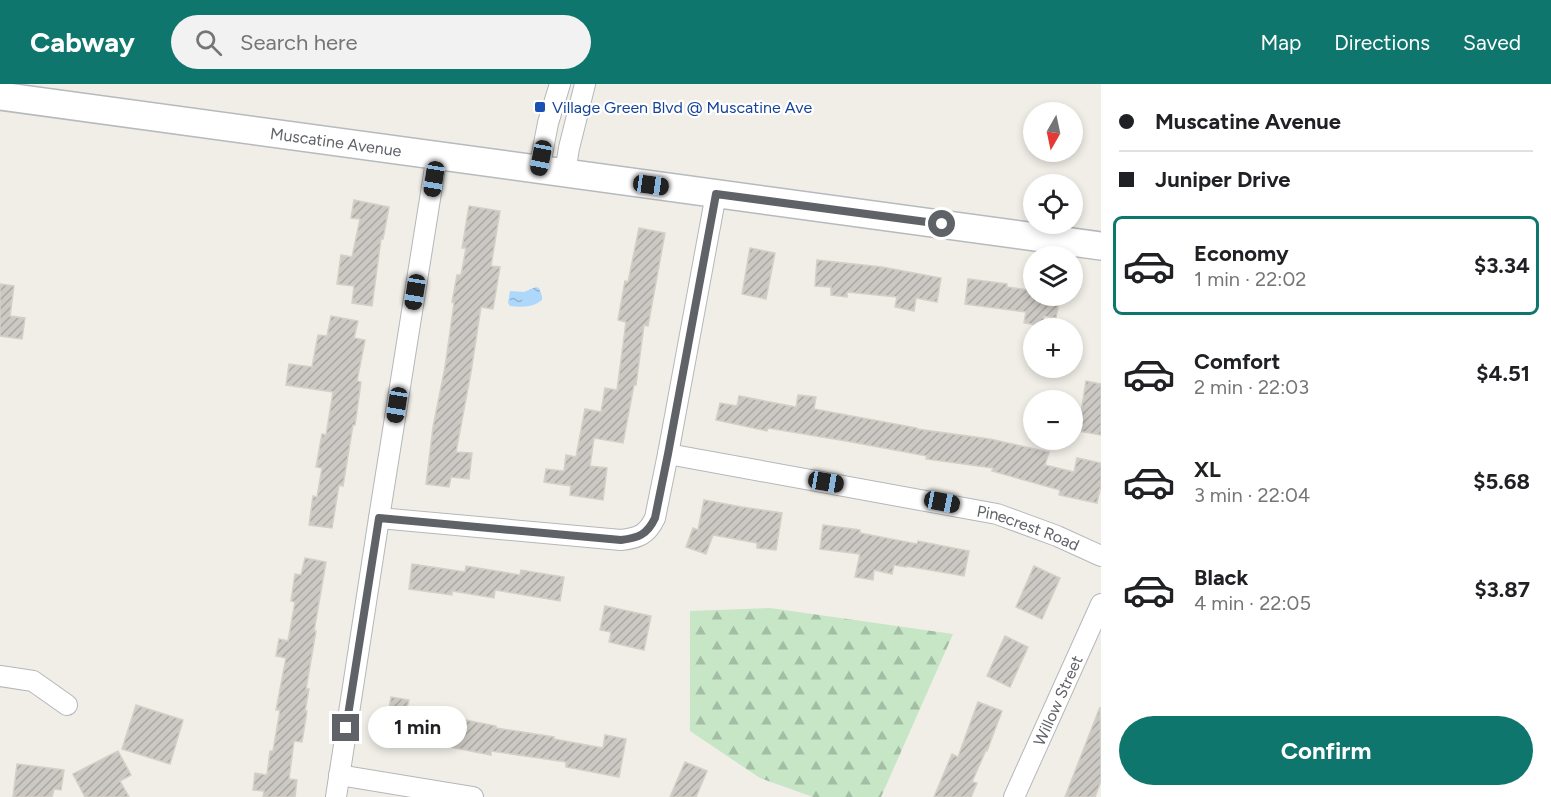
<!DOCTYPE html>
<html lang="en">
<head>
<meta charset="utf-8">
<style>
	:root { --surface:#fff; --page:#f2f2f2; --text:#202124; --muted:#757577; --line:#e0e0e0; --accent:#0f766e }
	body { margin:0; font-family:Figtree,sans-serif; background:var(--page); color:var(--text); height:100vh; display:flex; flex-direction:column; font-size:22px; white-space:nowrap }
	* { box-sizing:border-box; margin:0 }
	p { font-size:20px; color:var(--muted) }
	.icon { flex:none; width:33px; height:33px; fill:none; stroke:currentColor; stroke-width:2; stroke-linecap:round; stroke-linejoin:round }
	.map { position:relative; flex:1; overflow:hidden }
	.sheet { display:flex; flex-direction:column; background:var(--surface); width:450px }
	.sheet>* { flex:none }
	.guide { display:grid; align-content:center; height:132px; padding:0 18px; background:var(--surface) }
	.needle { width:39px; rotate:189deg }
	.fabs { position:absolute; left:1023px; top:18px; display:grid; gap:12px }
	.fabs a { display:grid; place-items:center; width:60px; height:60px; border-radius:50%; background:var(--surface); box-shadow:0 3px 9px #0003; font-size:30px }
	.end { position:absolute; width:27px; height:27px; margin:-14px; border:8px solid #5f6267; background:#fff; box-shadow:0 0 0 3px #fff }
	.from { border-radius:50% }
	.bubble { position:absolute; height:42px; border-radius:21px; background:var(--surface); box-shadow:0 3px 9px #0003; font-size:20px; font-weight:700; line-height:42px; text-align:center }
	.car { position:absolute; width:18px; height:36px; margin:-18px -9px; border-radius:8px; box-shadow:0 0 4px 2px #0007; background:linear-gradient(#222 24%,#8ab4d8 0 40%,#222 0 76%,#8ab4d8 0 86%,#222 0) }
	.guide b { display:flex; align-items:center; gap:21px; height:57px; font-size:22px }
	.guide b+b { border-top:2px solid var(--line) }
	.guide i { width:15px; height:15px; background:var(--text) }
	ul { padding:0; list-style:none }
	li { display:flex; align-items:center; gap:18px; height:99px; margin:0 12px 9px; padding:0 6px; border:3px solid transparent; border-radius:9px }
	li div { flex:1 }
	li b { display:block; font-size:22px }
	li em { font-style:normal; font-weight:700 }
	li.on { border-color:var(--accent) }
	li>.icon { width:54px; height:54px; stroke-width:1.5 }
	.cta { display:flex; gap:12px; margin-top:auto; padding:12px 18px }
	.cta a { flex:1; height:69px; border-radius:36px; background:var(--accent); color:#fff; font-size:24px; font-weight:700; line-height:69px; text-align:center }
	header { display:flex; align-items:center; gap:36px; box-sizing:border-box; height:84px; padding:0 30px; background:var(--accent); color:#fff }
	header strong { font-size:28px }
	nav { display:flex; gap:33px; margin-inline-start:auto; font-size:21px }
	.search { width:420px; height:54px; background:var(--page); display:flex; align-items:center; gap:15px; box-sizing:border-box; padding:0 21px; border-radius:33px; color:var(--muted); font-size:22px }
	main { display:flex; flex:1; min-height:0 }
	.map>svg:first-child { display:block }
</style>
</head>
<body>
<header>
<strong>Cabway</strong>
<div class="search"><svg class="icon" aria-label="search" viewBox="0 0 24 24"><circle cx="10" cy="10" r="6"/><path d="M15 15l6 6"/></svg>Search here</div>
<nav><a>Map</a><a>Directions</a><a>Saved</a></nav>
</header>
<main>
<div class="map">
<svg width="1101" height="713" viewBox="0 0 1101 713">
	<defs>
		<pattern id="forest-firs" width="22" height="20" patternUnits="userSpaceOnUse" patternTransform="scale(1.5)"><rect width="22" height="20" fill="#c6e6c6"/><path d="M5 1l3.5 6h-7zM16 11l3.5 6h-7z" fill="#a4bea5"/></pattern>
		<pattern id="water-ripples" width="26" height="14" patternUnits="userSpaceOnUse" patternTransform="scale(1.5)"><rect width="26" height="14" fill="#add8fb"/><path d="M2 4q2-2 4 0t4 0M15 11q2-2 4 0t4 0" fill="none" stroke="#90b3cf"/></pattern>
		<pattern id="building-hatch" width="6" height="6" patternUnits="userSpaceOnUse" patternTransform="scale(1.5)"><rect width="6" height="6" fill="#ccc9c4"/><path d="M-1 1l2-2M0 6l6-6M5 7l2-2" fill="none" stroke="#a9a7a3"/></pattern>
	</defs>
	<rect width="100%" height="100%" fill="#f0eee7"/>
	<path fill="url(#forest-firs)" d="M770 524 953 550 881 713H813L760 694 690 647V527Z"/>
	<path fill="url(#water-ripples)" d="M536 203 539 204 542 212V216C532 224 522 223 510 222L508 219 510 207 524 208Z"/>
	<g fill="url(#building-hatch)" stroke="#d4d0c6" stroke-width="1.5">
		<path d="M354 116 389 123 383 155H381L372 222 352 219 354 202 337 200 341 171 352 173 360 135 351 134Z"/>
		<path d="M469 122 500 127 491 182 500 183 493 225 481 223 471 288 456 368 472 369 469 395 451 393 449 403 426 400 433 343 445 283 454 219 452 218 457 191H461L466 164H462Z"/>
		<path d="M639 144 665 149 648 242 644 241 636 301H634L623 359 594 354 590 382 607 384 603 416 570 411 571 402 544 398 546 385 564 387 566 371 576 373 585 325 601 328 605 304 617 306 626 238 618 236 625 197 628 198Z"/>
		<path d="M750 164 775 169 766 215 742 210Z"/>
		<path d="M817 176 882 183 941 194 937 218 916 214 914 227 895 223 897 213 847 208V213L831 211V203L815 202Z"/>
		<path d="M968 195 1007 200V203L1034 207V212H1060L1056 234 1044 232 1043 242 1024 239 1026 228 965 220Z"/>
		<path d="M0 200 14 202 10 232 25 234 22 255 0 252Z"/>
		<path d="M331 232 358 237 354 254 365 256 357 297 361 298 355 341H353L343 402 339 401 332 444 309 441 313 412 317 413 322 384 316 383 322 350 326 351 333 308 286 301 289 280 312 283 318 251 327 252Z"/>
		<path d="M1086 297 1101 300V351L1078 347Z"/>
		<path d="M798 311 816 313 814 325 917 344V345L990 355 1049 368 1045 381 1074 388 1077 374 1101 379V401L1097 419 1059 411 1060 406 992 387 993 384 926 375 927 372 846 357 768 344 767 347 716 336 720 319 737 322 739 312 796 323Z"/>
		<path d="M704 416 742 423 782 429 776 466 757 464V459L713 451 706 470 686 463 693 444 698 446Z"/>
		<path d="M823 441 860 446V449L917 460 918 457 969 467 964 492 906 482V483L894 481 892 490 874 486 873 496 855 493 860 470 820 465Z"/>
		<path d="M305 474 326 478 314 547H316L306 605H309L305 627H307L302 658 294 657 289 695 297 696 295 713H263L264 707 253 706 255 689 267 691 270 667H273L280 626H276L286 574 276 572 279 555 288 557 295 518 291 517 295 490 301 491Z"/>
		<path d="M412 480 465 488 466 482 520 491 521 486 564 493 560 517 495 506 494 514 452 507V511L409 505Z"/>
		<path d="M1034 482 1060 494 1042 535 1016 523Z"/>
		<path d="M605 522 651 532 644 566 609 558 611 548 600 546Z"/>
		<path d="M1005 552 1028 563 1010 603 987 592Z"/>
		<path d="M391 613 409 616 406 627 455 637V634L496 642V644L554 653V655L603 664 605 651 626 655 619 693 566 683V678L491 667V671L439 661 440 658 404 651 402 658 384 654Z"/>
		<path d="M978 618 1002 627 987 667 986 666 972 698 977 699 971 713H934L952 670 958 673Z"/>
		<path d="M136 621 183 636 170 680 122 665Z"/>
		<path d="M1100 623 1101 697 1095 713H1065Z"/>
		<path d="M118 667 131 691 120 697 129 713H85L73 690Z"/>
		<path d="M685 678 707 687 696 713H670Z"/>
		<path d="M17 680 64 686 61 706 54 705 52 713H13Z"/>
	</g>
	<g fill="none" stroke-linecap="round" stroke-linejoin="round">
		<g stroke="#b4b7bb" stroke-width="22">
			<g id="minor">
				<path d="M539 86 548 39 560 0"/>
				<path d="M565 89 569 64 585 0"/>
				<path id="s1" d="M668 370 997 430 1057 452 1101 472"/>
				<path d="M379 434 621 456C638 454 647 451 655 434L668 370 716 110"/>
				<path d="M0 592 33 597 67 621"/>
				<path d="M339 691 473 713"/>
				<path d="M336 713 379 434 437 71"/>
				<path id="s2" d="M1014 713 1101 520"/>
			</g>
		</g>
		<g stroke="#b6b9be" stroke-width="30">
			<g id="secondary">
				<path id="s3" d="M0 12 1101 162"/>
			</g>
		</g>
		<use href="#minor" stroke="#fff" stroke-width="20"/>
		<use href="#secondary" stroke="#fff" stroke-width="27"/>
	</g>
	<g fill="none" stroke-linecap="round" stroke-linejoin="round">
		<path stroke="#5f6267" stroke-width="8" d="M346 644 379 434 621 456C638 454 647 451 655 434L668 370 716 110 942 140"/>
	</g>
	<rect fill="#1a4fb4" stroke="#fff" stroke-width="2" x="534" y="17" width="12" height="12" rx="3"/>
	<g text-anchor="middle" stroke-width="4.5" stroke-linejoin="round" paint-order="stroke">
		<g font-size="16" fill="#164399" stroke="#fff" text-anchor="start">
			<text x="552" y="29">Village Green Blvd @ Muscatine Ave</text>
		</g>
		<g font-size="16" fill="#5f6267" stroke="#fff">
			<text dy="6" stroke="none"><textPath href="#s3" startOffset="339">Muscatine Avenue</textPath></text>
			<text dy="6" stroke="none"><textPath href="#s1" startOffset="368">Pinecrest Road</textPath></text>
			<text dy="6" stroke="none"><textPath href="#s2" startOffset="106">Willow Street</textPath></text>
		</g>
	</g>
</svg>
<div class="fabs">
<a><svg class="needle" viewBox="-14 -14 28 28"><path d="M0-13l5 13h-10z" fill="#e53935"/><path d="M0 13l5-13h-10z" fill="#757577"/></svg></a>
<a><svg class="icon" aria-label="locate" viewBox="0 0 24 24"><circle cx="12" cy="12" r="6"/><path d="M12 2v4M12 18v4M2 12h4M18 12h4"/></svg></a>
<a><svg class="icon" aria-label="layers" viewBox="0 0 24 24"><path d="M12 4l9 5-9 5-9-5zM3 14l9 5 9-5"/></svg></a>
<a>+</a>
<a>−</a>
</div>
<i class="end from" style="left:942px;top:140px"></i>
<i class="end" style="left:346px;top:644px"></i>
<div class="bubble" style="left:368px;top:622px;width:99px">1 min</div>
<i class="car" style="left:541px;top:74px;rotate:191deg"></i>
<i class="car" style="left:434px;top:95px;rotate:189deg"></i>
<i class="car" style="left:651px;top:101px;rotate:98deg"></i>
<i class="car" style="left:415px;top:208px;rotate:189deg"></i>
<i class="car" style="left:397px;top:321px;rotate:189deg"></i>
<i class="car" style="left:826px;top:398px;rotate:100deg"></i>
<i class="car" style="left:942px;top:418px;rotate:101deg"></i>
</div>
<section class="sheet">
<div class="guide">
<b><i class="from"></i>Muscatine Avenue</b>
<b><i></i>Juniper Drive</b>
</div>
<ul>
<li class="on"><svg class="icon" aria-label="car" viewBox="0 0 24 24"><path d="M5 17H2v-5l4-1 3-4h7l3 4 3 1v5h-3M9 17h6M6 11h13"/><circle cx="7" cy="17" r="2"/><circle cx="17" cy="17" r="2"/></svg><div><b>Economy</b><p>1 min · 22:02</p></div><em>$3.34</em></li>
<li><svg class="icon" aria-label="car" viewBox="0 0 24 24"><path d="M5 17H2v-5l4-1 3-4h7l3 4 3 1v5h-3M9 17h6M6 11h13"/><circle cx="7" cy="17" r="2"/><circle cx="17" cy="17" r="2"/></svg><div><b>Comfort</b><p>2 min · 22:03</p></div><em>$4.51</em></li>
<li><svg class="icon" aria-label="car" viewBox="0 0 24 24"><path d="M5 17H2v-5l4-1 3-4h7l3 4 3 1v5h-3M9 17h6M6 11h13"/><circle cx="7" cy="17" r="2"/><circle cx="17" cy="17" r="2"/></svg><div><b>XL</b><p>3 min · 22:04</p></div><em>$5.68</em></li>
<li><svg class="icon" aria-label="car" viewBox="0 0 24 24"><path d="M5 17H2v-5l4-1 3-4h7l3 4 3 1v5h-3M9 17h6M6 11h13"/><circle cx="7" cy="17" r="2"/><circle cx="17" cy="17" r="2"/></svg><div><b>Black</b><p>4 min · 22:05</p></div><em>$3.87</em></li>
</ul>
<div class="cta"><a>Confirm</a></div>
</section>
</main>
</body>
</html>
